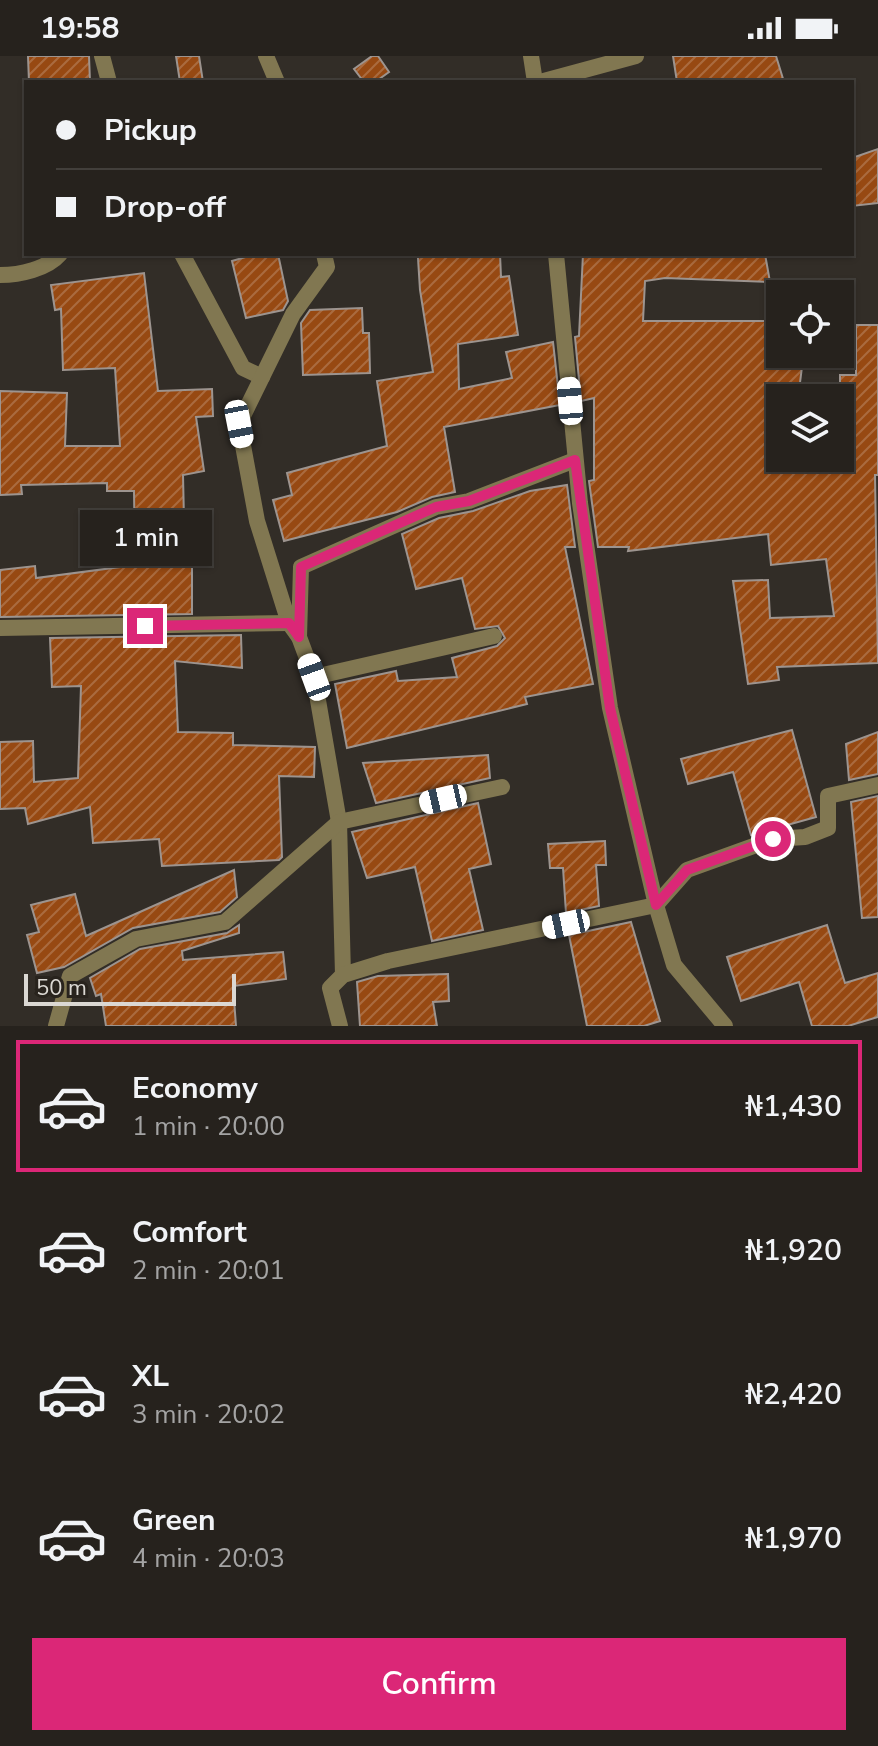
<!DOCTYPE html>
<html lang="en">
<head>
<meta charset="utf-8">
<style>
	:root { --surface:#26221d; --page:#2e2a26; --text:#f1f3f6; --muted:#a4a4a4; --line:#423f3b; --accent:#db2777 }
	body { margin:0; font-family:"Nunito Sans",sans-serif; background:var(--page); color:var(--text); height:100vh; display:flex; flex-direction:column; font-size:30px; white-space:nowrap }
	* { box-sizing:border-box; margin:0 }
	p { font-size:26px; color:var(--muted) }
	.icon { flex:none; width:44px; height:44px; fill:none; stroke:currentColor; stroke-width:2; stroke-linecap:round; stroke-linejoin:round }
	.map { position:relative; height:970px; overflow:hidden }
	.side { display:flex; flex-direction:column; background:var(--surface); flex:1 }
	.side>* { flex:none }
	.guide { position:absolute; left:24px; top:24px; width:830px; height:176px; border-radius:0px; box-shadow:0 2px 6px #0004,0 0 0 2px var(--line); display:grid; align-content:center; height:176px; padding:0 32px; background:var(--surface) }
	.buttons { position:absolute; left:766px; top:224px; display:grid; gap:16px }
	.buttons a { display:grid; place-items:center; width:88px; height:88px; border-radius:0px; background:var(--surface); box-shadow:0 2px 6px #0004,0 0 0 2px var(--line); font-size:40px }
	.scale { position:absolute; left:24px; bottom:20px; width:212px; box-sizing:border-box; padding-left:8px; border:4px solid #dbd8d3; border-top:0; font-size:22px; line-height:28px; white-space:nowrap; color:#dbd8d3; -webkit-text-stroke:6px #28231d; paint-order:stroke }
	.end { position:absolute; width:36px; height:36px; margin:-18px; border:10px solid #db2777; background:#fff; box-shadow:0 0 0 4px #fff }
	.from { border-radius:50% }
	.bubble { position:absolute; height:56px; border-radius:0px; background:var(--surface); box-shadow:0 2px 6px #0004,0 0 0 2px var(--line); font-size:26px; font-weight:600; line-height:56px; text-align:center }
	.car { position:absolute; width:24px; height:48px; margin:-24px -12px; border-radius:10px; box-shadow:0 0 6px 2px #0007; background:linear-gradient(#fff 24%,#345 0 40%,#fff 0 76%,#345 0 86%,#fff 0) }
	.guide b { display:flex; align-items:center; gap:28px; height:76px; font-size:30px }
	.guide b+b { border-top:2px solid var(--line) }
	.guide i { width:20px; height:20px; background:var(--text) }
	ul { padding:14px 0 0; list-style:none }
	li { display:flex; align-items:center; gap:24px; height:132px; margin:0 16px 12px; padding:0 16px; border:4px solid transparent; border-radius:0px }
	li div { flex:1 }
	li b { display:block; font-size:30px }
	li em { font-style:normal; font-weight:600 }
	li.active { border-color:var(--accent) }
	li>.icon { width:72px; height:72px; stroke-width:1.5 }
	.cta { display:flex; gap:16px; margin-top:auto; padding:16px 32px }
	.cta a { flex:1; height:92px; border-radius:0px; background:var(--accent); color:#fff; font-size:32px; font-weight:600; line-height:92px; text-align:center }
	.status { display:flex; justify-content:space-between; align-items:center; height:56px; padding:0 40px; background:var(--surface); direction:ltr }
	.status svg { height:22px; fill:currentColor }
	.map>svg:first-child { display:block }
</style>
</head>
<body>
<div class="status"><b>19:58</b><svg viewBox="0 0 49 12"><path d="M0 12V9h3v3zM5 12V6h3v6zM10 12V3h3v9zM15 12V0h3v12zM26 1h20v11H26zM47 4h2v5h-2z"/></svg></div>
<div class="map">
<svg width="878" height="970" viewBox="0 0 878 970">
	<defs>
		<pattern id="building-hatch" width="6" height="6" patternUnits="userSpaceOnUse" patternTransform="scale(2)"><rect width="6" height="6" fill="#974912"/><path d="M-1 1l2-2M0 6l6-6M5 7l2-2" fill="none" stroke="#aa6b3f"/></pattern>
	</defs>
	<rect width="100%" height="100%" fill="#322d27"/>
	<g fill="url(#building-hatch)" stroke="#9d948f" stroke-width="2">
		<path d="M28 0H89L90 26H29Z"/>
		<path d="M176 0H199L203 26H180Z"/>
		<path d="M372 0H378L389 16 375 26H364L354 13Z"/>
		<path d="M673 0H776L784 26H677Z"/>
		<path d="M878 93V147L852 150V102Z"/>
		<path d="M256 198H278L288 245 283 254 246 262 232 205Z"/>
		<path d="M421 198H500L501 221 509 220 518 279 458 288 459 333 512 322 506 296 553 286 560 349 444 371 455 436 432 441 397 456 284 485 273 444 292 439 287 417 387 390 377 325 433 316 420 234 418 202Z"/>
		<path d="M583 198H765L770 226 665 222 645 225 643 265H776L784 309 802 311 798 342H780V404L795 402 796 409 840 408V319H856V269H878V419H875L878 607 777 611 779 624 748 628 733 525 768 524 770 562 834 560 826 503 771 509 768 478 628 495 629 491H598L589 425 594 424V342L581 345 575 281 579 280Z"/>
		<path d="M144 217 158 335 212 333 213 360 196 361 204 415 183 419 185 508H192V558L0 561V514L35 510 36 522 135 509 134 435H107V427L21 429 22 438 0 439V335L67 337 65 390H120L115 312 63 314 61 253 55 254 51 229Z"/>
		<path d="M362 252 363 277H369L370 317 303 319 301 267 310 254Z"/>
		<path d="M567 429 575 491H565L593 628 525 641 527 648 347 692 335 628 396 615 398 625 457 621 452 602 497 590 505 582 498 570 475 573 462 522 416 533 402 478 439 462 473 455 530 435Z"/>
		<path d="M241 579 242 612 175 605 178 676 233 677V689L315 691 314 721 279 720 282 801 279 804 162 810 159 783 93 787 90 751 28 768 25 752 0 753V686L33 685 34 726 78 722 81 630 52 631 50 582Z"/>
		<path d="M792 674 816 761 751 779 733 716 688 728 681 703Z"/>
		<path d="M878 676V718L849 724 846 688Z"/>
		<path d="M488 699 490 722 376 747 363 707Z"/>
		<path d="M878 740V861L862 862 851 746Z"/>
		<path d="M478 747 491 808 469 813 483 874 432 885 415 811 367 822 352 776Z"/>
		<path d="M605 785 606 809H596L599 850 566 857 563 812H550L548 788Z"/>
		<path d="M234 814 237 841 220 856 133 872 64 911 37 917 27 879 39 876 31 849 75 838 86 880Z"/>
		<path d="M631 866 660 965 644 970H587L569 879Z"/>
		<path d="M239 869V877L182 895 183 904 283 896 286 923 233 930 236 970H106L101 938 96 940 90 922 140 893 227 877Z"/>
		<path d="M827 869 845 927 878 917V961L848 970H812L799 926 741 945 727 901Z"/>
		<path d="M448 918 449 945 433 946 437 970H360L357 926 378 920Z"/>
	</g>
	<g fill="none" stroke-linecap="round" stroke-linejoin="round">
		<g stroke="#817751" stroke-width="16">
			<path d="M102 0 109 26"/>
			<path d="M266 0 277 26"/>
			<path d="M531 0 535 26"/>
			<path d="M540 26 636 0"/>
			<path d="M182 198 243 312 262 321"/>
			<path d="M324 198 327 211 293 258 239 368 257 465 289 567 299 581 314 621 339 766 343 919"/>
			<path d="M556 198 580 447 610 652 656 849 674 909 725 970"/>
			<path d="M0 219C20 219 47 213 60 198"/>
			<path d="M0 572 289 567"/>
			<path d="M299 581 301 511 436 451 469 445 575 404"/>
			<path d="M314 621 494 580"/>
			<path d="M56 970 70 920 136 883 225 866 339 766 502 731"/>
			<path d="M340 970 330 932 343 919 388 905 656 849 687 814 773 783 805 781 828 772V740L878 729"/>
		</g>
	</g>
	<g fill="none" stroke-linecap="round" stroke-linejoin="round">
		<path stroke="#db2777" stroke-width="10" d="M145 570 289 567 299 581 301 511 436 451 469 445 575 404 610 652 656 849 687 814 773 783"/>
	</g>
</svg>
<div class="buttons">
<a><svg class="icon" aria-label="locate" viewBox="0 0 24 24"><circle cx="12" cy="12" r="6"/><path d="M12 2v4M12 18v4M2 12h4M18 12h4"/></svg></a>
<a><svg class="icon" aria-label="layers" viewBox="0 0 24 24"><path d="M12 4l9 5-9 5-9-5zM3 14l9 5 9-5"/></svg></a>
</div>
<div class="scale">50 m</div>
<i class="end from" style="left:773px;top:783px"></i>
<i class="end" style="left:145px;top:570px"></i>
<div class="bubble" style="left:80px;top:454px;width:132px">1 min</div>
<i class="car" style="left:570px;top:345px;rotate:355deg"></i>
<i class="car" style="left:239px;top:368px;rotate:169deg"></i>
<i class="car" style="left:314px;top:621px;rotate:340deg"></i>
<i class="car" style="left:443px;top:743px;rotate:257deg"></i>
<i class="car" style="left:566px;top:868px;rotate:258deg"></i>
<div class="guide">
<b><i class="from"></i>Pickup</b>
<b><i></i>Drop-off</b>
</div>
</div>
<section class="side">
<ul>
<li class="active"><svg class="icon" aria-label="car" viewBox="0 0 24 24"><path d="M5 17H2v-5l4-1 3-4h7l3 4 3 1v5h-3M9 17h6M6 11h13"/><circle cx="7" cy="17" r="2"/><circle cx="17" cy="17" r="2"/></svg><div><b>Economy</b><p>1 min · 20:00</p></div><em>₦1,430</em></li>
<li><svg class="icon" aria-label="car" viewBox="0 0 24 24"><path d="M5 17H2v-5l4-1 3-4h7l3 4 3 1v5h-3M9 17h6M6 11h13"/><circle cx="7" cy="17" r="2"/><circle cx="17" cy="17" r="2"/></svg><div><b>Comfort</b><p>2 min · 20:01</p></div><em>₦1,920</em></li>
<li><svg class="icon" aria-label="car" viewBox="0 0 24 24"><path d="M5 17H2v-5l4-1 3-4h7l3 4 3 1v5h-3M9 17h6M6 11h13"/><circle cx="7" cy="17" r="2"/><circle cx="17" cy="17" r="2"/></svg><div><b>XL</b><p>3 min · 20:02</p></div><em>₦2,420</em></li>
<li><svg class="icon" aria-label="car" viewBox="0 0 24 24"><path d="M5 17H2v-5l4-1 3-4h7l3 4 3 1v5h-3M9 17h6M6 11h13"/><circle cx="7" cy="17" r="2"/><circle cx="17" cy="17" r="2"/></svg><div><b>Green</b><p>4 min · 20:03</p></div><em>₦1,970</em></li>
</ul>
<div class="cta"><a>Confirm</a></div>
</section>
</body>
</html>
